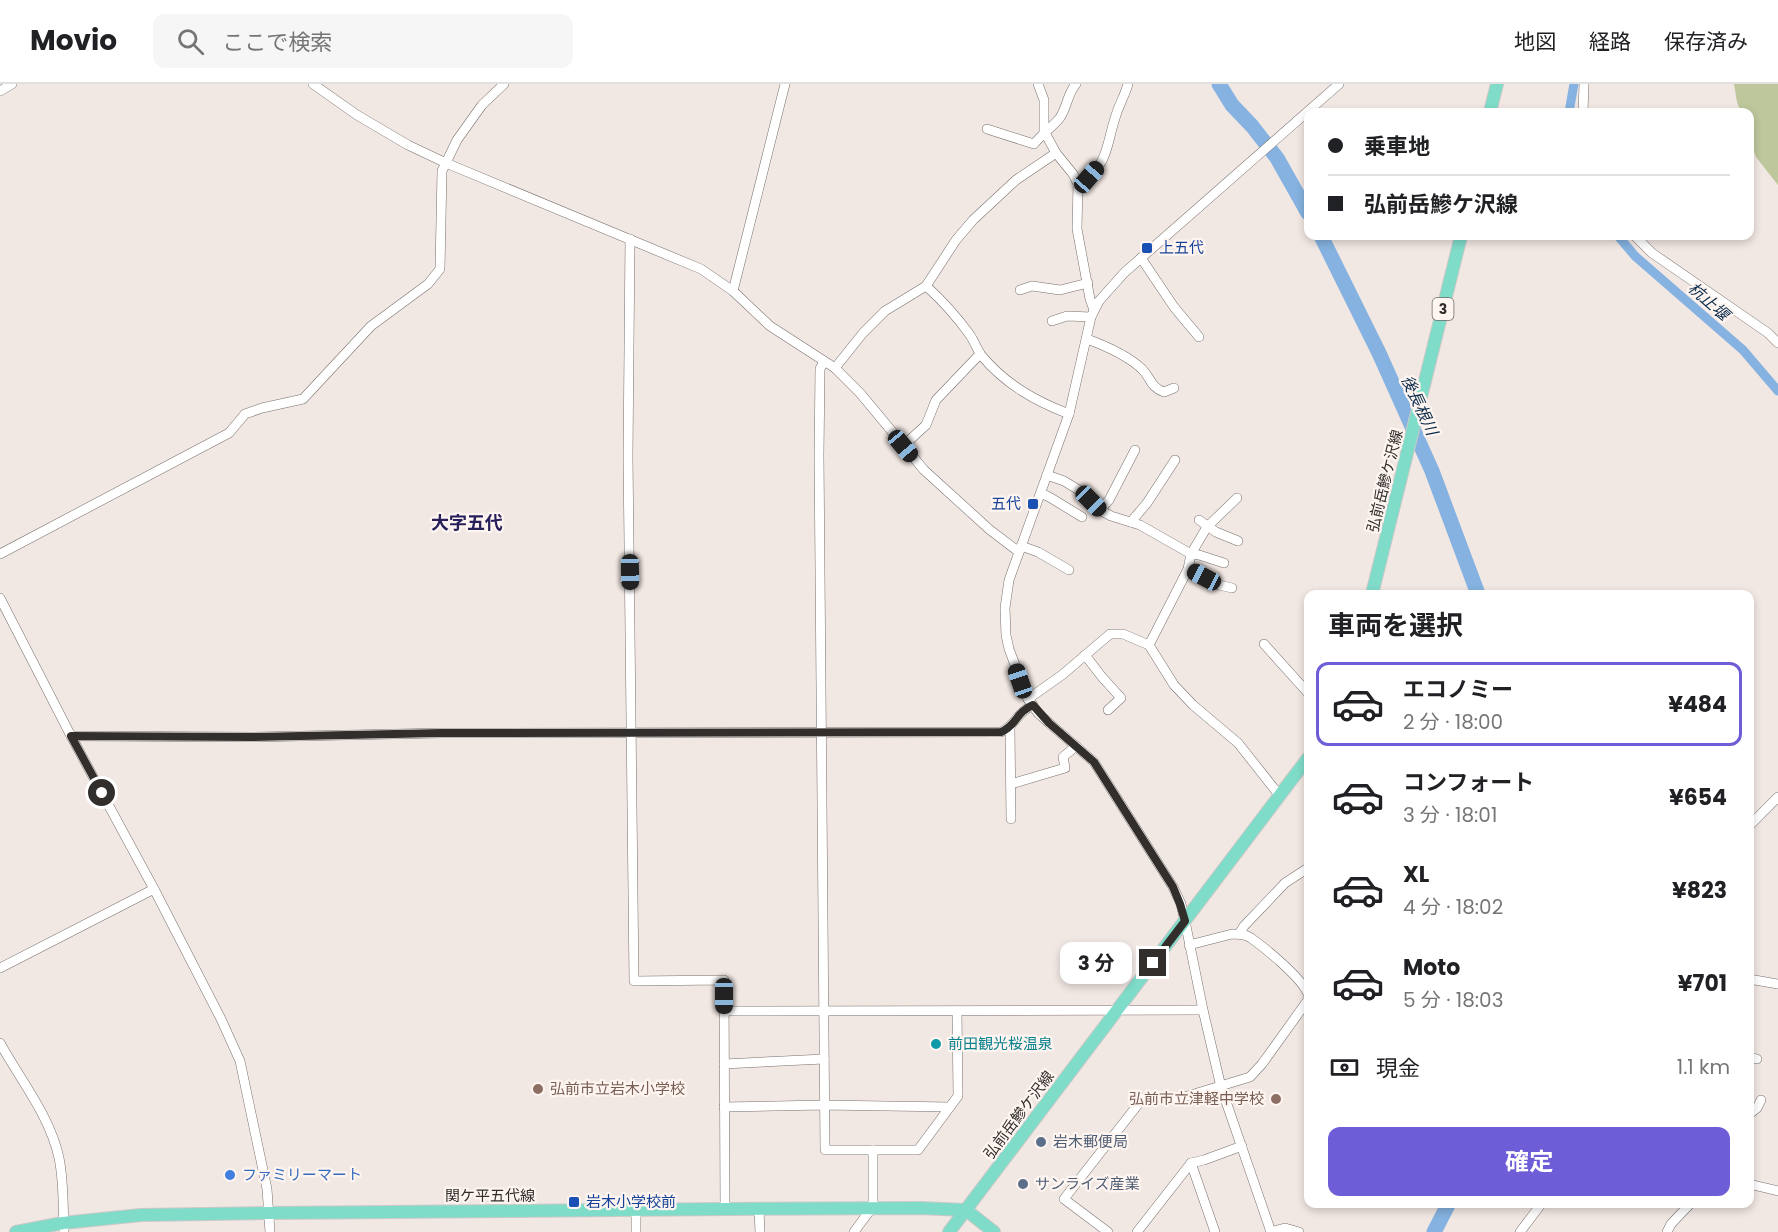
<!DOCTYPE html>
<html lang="ja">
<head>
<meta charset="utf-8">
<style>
	:root { --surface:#fff; --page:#f6f6f6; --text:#202124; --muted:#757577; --line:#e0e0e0; --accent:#6d5ed8 }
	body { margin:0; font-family:Poppins,"Noto Sans JP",sans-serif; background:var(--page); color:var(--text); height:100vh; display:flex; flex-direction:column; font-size:22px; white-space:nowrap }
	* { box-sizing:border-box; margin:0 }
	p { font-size:20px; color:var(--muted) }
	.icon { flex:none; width:33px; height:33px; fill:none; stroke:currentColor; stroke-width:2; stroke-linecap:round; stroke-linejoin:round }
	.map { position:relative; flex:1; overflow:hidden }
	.side { position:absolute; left:1304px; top:506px; width:450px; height:618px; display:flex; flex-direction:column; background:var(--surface); border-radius:12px; box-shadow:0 3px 9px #0003 }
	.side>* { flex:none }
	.banner { position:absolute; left:1304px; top:24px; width:450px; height:132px; border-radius:12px; box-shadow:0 3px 9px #0003; display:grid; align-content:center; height:132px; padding:0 24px; background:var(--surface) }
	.end { position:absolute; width:27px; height:27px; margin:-14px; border:8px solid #312e2c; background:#fff; box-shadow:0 0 0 3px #fff }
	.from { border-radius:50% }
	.bubble { position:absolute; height:42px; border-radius:12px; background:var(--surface); box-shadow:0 3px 9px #0003; font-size:20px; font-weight:700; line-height:42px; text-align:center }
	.car { position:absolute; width:18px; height:36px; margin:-18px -9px; border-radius:8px; box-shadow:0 0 4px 2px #0007; background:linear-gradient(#222 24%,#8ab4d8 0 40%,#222 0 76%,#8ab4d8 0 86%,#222 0) }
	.banner b { display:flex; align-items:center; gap:21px; height:57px; font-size:22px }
	.banner b+b { border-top:2px solid var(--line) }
	.banner i { width:15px; height:15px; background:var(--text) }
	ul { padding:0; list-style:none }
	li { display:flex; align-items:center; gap:18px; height:84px; margin:0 12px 9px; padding:0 12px; border:3px solid transparent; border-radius:12px }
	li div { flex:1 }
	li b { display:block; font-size:22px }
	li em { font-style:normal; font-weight:700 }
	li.on { border-color:var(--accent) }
	li>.icon { width:54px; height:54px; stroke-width:1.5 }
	h2 { padding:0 24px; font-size:27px; line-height:72px }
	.pay { display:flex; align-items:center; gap:15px; height:66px; padding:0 24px; font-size:22px }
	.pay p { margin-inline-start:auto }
	.action { display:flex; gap:12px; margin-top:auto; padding:12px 24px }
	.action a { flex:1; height:69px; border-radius:12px; background:var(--accent); color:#fff; font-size:24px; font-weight:700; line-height:69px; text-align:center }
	header { display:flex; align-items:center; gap:36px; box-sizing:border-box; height:84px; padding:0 30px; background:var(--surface); border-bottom:2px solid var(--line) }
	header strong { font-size:28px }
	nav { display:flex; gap:33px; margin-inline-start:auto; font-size:21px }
	.search { width:420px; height:54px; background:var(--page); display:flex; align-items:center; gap:15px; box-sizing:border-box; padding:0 21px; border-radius:12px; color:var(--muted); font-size:22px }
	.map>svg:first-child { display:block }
</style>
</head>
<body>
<header>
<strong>Movio</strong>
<div class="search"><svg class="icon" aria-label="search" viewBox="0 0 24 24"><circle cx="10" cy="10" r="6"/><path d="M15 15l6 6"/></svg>ここで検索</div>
<nav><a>地図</a><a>経路</a><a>保存済み</a></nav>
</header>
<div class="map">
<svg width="1778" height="1148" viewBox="0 0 1778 1148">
	<rect width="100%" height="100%" fill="#f1e7e3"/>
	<path fill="#bec79c" d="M1734 0H1778V101L1756 73 1749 52V28H1741L1737 18Z"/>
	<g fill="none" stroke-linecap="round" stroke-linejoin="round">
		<g stroke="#85b2e0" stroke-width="9">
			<path d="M1569 28 1574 0"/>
			<path d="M1618 152 1635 172 1743 266 1778 307"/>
		</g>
		<g stroke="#85b2e0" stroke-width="15">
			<path d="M1219 0 1232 21 1252 42 1277 74 1308 129"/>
			<path d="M1321 152 1379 269 1432 387 1478 510"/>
			<path d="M1434 1148 1449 1119"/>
		</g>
		<g stroke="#78706c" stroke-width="10">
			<g id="minor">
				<path d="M313 0 357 31 408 61 446 79 701 185 733 207 770 242 835 284 860 309 924 386 990 446 1019 468"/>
				<path d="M1038 0 1044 16V47L1056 69 1073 90 1078 100 1077 145 1090 215 1094 226"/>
				<path d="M0 7 12 0"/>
				<path d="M1583 28 1584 0"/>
				<path d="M987 45 1034 60C1042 50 1052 43 1059 35 1067 25 1067 10 1076 0"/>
				<path d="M1078 100C1110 80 1105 64 1116 31 1119 21 1125 11 1128 0"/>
				<path d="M1635 152 1652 169 1768 249 1778 259"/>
				<path d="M630 155 628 373 634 897 724 896 725 1125"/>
				<path d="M1141 174 1174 223 1199 253"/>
				<path d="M926 202C943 217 957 233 970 251 974 257 977 265 981 271 1005 300 1035 317 1069 330"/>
				<path d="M1020 206 1032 202 1060 206 1088 199"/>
				<path d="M733 207 785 0"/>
				<path d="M1052 237 1067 232 1091 233"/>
				<path d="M1087 255C1106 262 1127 271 1142 285 1151 294 1150 303 1164 308L1174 304"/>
				<path d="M824 277 820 285 819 371 825 1066H918L958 1012 957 927"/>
				<path d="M835 284 863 249 885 227 926 202 956 156 973 136 1016 96 1056 69"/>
				<path d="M903 362 926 341 936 316 980 270"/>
				<path d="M1047 391 1064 397 1082 408 1100 426 1111 432 1140 441 1191 470 1188 485 1149 561"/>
				<path d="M1041 409 1051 414 1082 433"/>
				<path d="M1100 426 1109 416 1135 366"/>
				<path d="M1199 436 1216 448 1238 457"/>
				<path d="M1131 438 1147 419 1175 376"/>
				<path d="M1021 462 1038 468 1069 486"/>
				<path d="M0 470 229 349 245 330 262 324 303 315 371 242 428 200 440 185 442 87 457 56 482 21 504 0"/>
				<path d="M1224 479 1199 471 1191 470 1207 443 1237 414"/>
				<path d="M1188 485 1219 501 1232 504"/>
				<path d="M0 514 71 652 154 805 221 935 240 977 267 1105 270 1148"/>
				<path d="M1264 560 1308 609"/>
				<path d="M1085 571 1102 593 1121 614 1108 626"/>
				<path d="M1028 615 1062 591 1110 550H1123L1149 561 1174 601 1193 621 1238 659 1280 712"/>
				<path d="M1010 644 1011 735"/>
				<path d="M71 652 253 653 441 649 1001 648C1016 641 1017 628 1033 621"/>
				<path d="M1011 700 1065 684 1063 673 1076 662"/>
				<path d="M1749 742 1778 713"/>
				<path d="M1239 850 1244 842 1285 799 1308 784"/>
				<path d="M1189 861 1232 850C1239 850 1245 850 1251 854 1265 864 1302 894 1308 910"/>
				<path d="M0 884 154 805"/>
				<path d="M1749 895 1778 900"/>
				<path d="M724 927 1203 926"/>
				<path d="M0 959C21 997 50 1032 59 1074 64 1098 63 1124 64 1148"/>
				<path d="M1749 973 1757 975"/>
				<path d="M724 980 824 975"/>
				<path d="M724 1023 824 1021 950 1023"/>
				<path d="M1749 1028H1752L1757 1024 1761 1016"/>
				<path d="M1191 1079 1215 1148"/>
				<path d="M1749 1100 1778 1107"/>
				<path d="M759 1125 760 1148"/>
				<path d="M636 1126V1148"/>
				<path d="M854 1148 871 1125 873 1118V1066"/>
				<path d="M1108 1148 1064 1115 1143 1014H1181L1250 993 1262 980 1308 916"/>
				<path d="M1137 1148 1191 1079 1204 1076 1242 1062"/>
				<path d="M1271 1148 1221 1003 1203 926 1185 837 1181 820 1173 803 1094 678 1049 639 1038 629 1028 615 1009 565 1006 551 1005 524 1009 496 1069 330 1091 233 1099 217 1124 189 1339 0"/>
				<path d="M1271 1148 1285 1144 1299 1148"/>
				<path d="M1520 1148 1542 1119"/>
				<path d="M1667 1148 1671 1140 1691 1119"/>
			</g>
		</g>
		<g stroke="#c9c9c8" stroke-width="14">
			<g id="major">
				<path d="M1490 28 1497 0"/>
				<path d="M1372 510 1461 152"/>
				<path d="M966 1126 994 1148"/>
				<path d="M16 1148 63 1139 141 1131 269 1129 725 1125 919 1124 966 1126"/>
				<path d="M949 1148 1308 674"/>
			</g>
		</g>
		<use href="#minor" stroke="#fff" stroke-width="9"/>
		<use href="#major" stroke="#7fdcc9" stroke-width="12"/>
	</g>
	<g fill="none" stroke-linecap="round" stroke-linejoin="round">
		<path stroke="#312e2c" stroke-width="8" d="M102 709 71 652 253 653 441 649 1001 648C1017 641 1016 628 1033 621L1049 639 1094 678 1173 803 1180 820 1185 837 1153 879"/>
	</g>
	<g fill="#1a4fb4" stroke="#fef5f1" stroke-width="2">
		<rect x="1141" y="158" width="12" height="12" rx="3"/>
		<rect x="1027" y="414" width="12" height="12" rx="3"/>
		<rect x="568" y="1112" width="12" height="12" rx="3"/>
	</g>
	<circle fill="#0f9aa8" stroke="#fef5f1" stroke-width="2" cx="936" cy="960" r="6"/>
	<g fill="#8d6e63" stroke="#fef5f1" stroke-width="2">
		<circle cx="538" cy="1005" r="6"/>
		<circle cx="1276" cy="1015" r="6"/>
	</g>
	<g fill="#5c6f8a" stroke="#fef5f1" stroke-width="2">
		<circle cx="1041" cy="1058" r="6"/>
		<circle cx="1023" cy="1100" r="6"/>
	</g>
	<circle fill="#3f7fe0" stroke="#fef5f1" stroke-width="2" cx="230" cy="1091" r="6"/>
	<g text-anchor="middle" stroke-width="4.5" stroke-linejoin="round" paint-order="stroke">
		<rect fill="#fef5f1" stroke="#6e6a67" stroke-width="1.5" x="1432.5" y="214" width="21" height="22" rx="4.5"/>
		<g font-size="14" font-weight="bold" fill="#312e2c">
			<text x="1443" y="230">3</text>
		</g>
		<g font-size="15" fill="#164399" stroke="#fef5f1" text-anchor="start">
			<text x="1159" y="169">上五代</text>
			<text x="1021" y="425" text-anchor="end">五代</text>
			<text x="586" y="1123">岩木小学校前</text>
		</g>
		<g font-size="15" fill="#312e2c" stroke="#fef5f1">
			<text transform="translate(1385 397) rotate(-76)" y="5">弘前岳鰺ケ沢線</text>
			<text transform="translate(1019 1031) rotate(-53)" y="5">弘前岳鰺ケ沢線</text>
			<text x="490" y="1117">関ケ平五代線</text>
		</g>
		<g font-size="15" fill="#0d838f" stroke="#fef5f1" text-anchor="start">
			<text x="948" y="965">前田観光桜温泉</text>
		</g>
		<g font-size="15" fill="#785e54" stroke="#fef5f1" text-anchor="start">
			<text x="550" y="1010">弘前市立岩木小学校</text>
			<text x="1264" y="1020" text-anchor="end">弘前市立津軽中学校</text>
		</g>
		<g font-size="15" fill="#4e5e75" stroke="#fef5f1" text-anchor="start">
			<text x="1053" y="1063">岩木郵便局</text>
			<text x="1035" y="1105">サンライズ産業</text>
		</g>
		<g font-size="15" fill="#366cbe" stroke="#fef5f1" text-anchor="start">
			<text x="242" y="1096">ファミリーマート</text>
		</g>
		<g font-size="16" font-style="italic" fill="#0c2d4c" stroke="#fef5f1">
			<text transform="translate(1709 217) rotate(41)" y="6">杭止堰</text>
			<text transform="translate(1420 321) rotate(65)" y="6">後長根川</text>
		</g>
		<g font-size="18" font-weight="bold" fill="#27205a" stroke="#fef5f1">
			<text x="467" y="445">大字五代</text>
		</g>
	</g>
</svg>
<i class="end from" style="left:102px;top:709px"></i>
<i class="end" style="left:1153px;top:879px"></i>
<div class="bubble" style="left:1060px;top:858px;width:72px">3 分</div>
<i class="car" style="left:1089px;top:93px;rotate:41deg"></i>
<i class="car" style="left:903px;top:362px;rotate:140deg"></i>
<i class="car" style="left:1091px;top:417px;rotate:135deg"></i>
<i class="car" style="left:630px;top:488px;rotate:179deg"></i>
<i class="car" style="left:1204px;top:493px;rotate:298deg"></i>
<i class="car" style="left:1020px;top:597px;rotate:341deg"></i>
<i class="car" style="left:724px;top:912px;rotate:180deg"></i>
<div class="banner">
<b><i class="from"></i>乗車地</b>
<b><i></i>弘前岳鰺ケ沢線</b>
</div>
<section class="side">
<h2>車両を選択</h2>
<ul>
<li class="on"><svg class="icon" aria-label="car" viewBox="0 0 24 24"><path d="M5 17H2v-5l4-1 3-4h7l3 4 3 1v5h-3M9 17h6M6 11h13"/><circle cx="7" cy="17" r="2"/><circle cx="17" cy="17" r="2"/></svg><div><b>エコノミー</b><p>2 分 · 18:00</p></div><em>¥484</em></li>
<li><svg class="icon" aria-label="car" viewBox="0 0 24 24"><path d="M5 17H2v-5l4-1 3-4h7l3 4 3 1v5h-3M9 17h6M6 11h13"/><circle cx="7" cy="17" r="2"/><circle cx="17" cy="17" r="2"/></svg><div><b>コンフォート</b><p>3 分 · 18:01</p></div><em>¥654</em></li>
<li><svg class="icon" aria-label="car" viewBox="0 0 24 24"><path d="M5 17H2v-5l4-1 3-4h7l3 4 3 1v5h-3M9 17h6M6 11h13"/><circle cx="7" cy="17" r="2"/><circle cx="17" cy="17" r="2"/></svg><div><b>XL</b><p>4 分 · 18:02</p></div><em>¥823</em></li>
<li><svg class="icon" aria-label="car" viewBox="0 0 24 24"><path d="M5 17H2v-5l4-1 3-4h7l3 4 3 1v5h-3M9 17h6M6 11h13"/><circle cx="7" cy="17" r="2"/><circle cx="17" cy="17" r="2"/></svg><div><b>Moto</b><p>5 分 · 18:03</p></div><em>¥701</em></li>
</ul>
<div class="pay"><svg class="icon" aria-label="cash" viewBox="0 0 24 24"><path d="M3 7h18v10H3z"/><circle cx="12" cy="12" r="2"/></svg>現金<p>1.1 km</p></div>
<div class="action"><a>確定</a></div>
</section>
</div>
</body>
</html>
